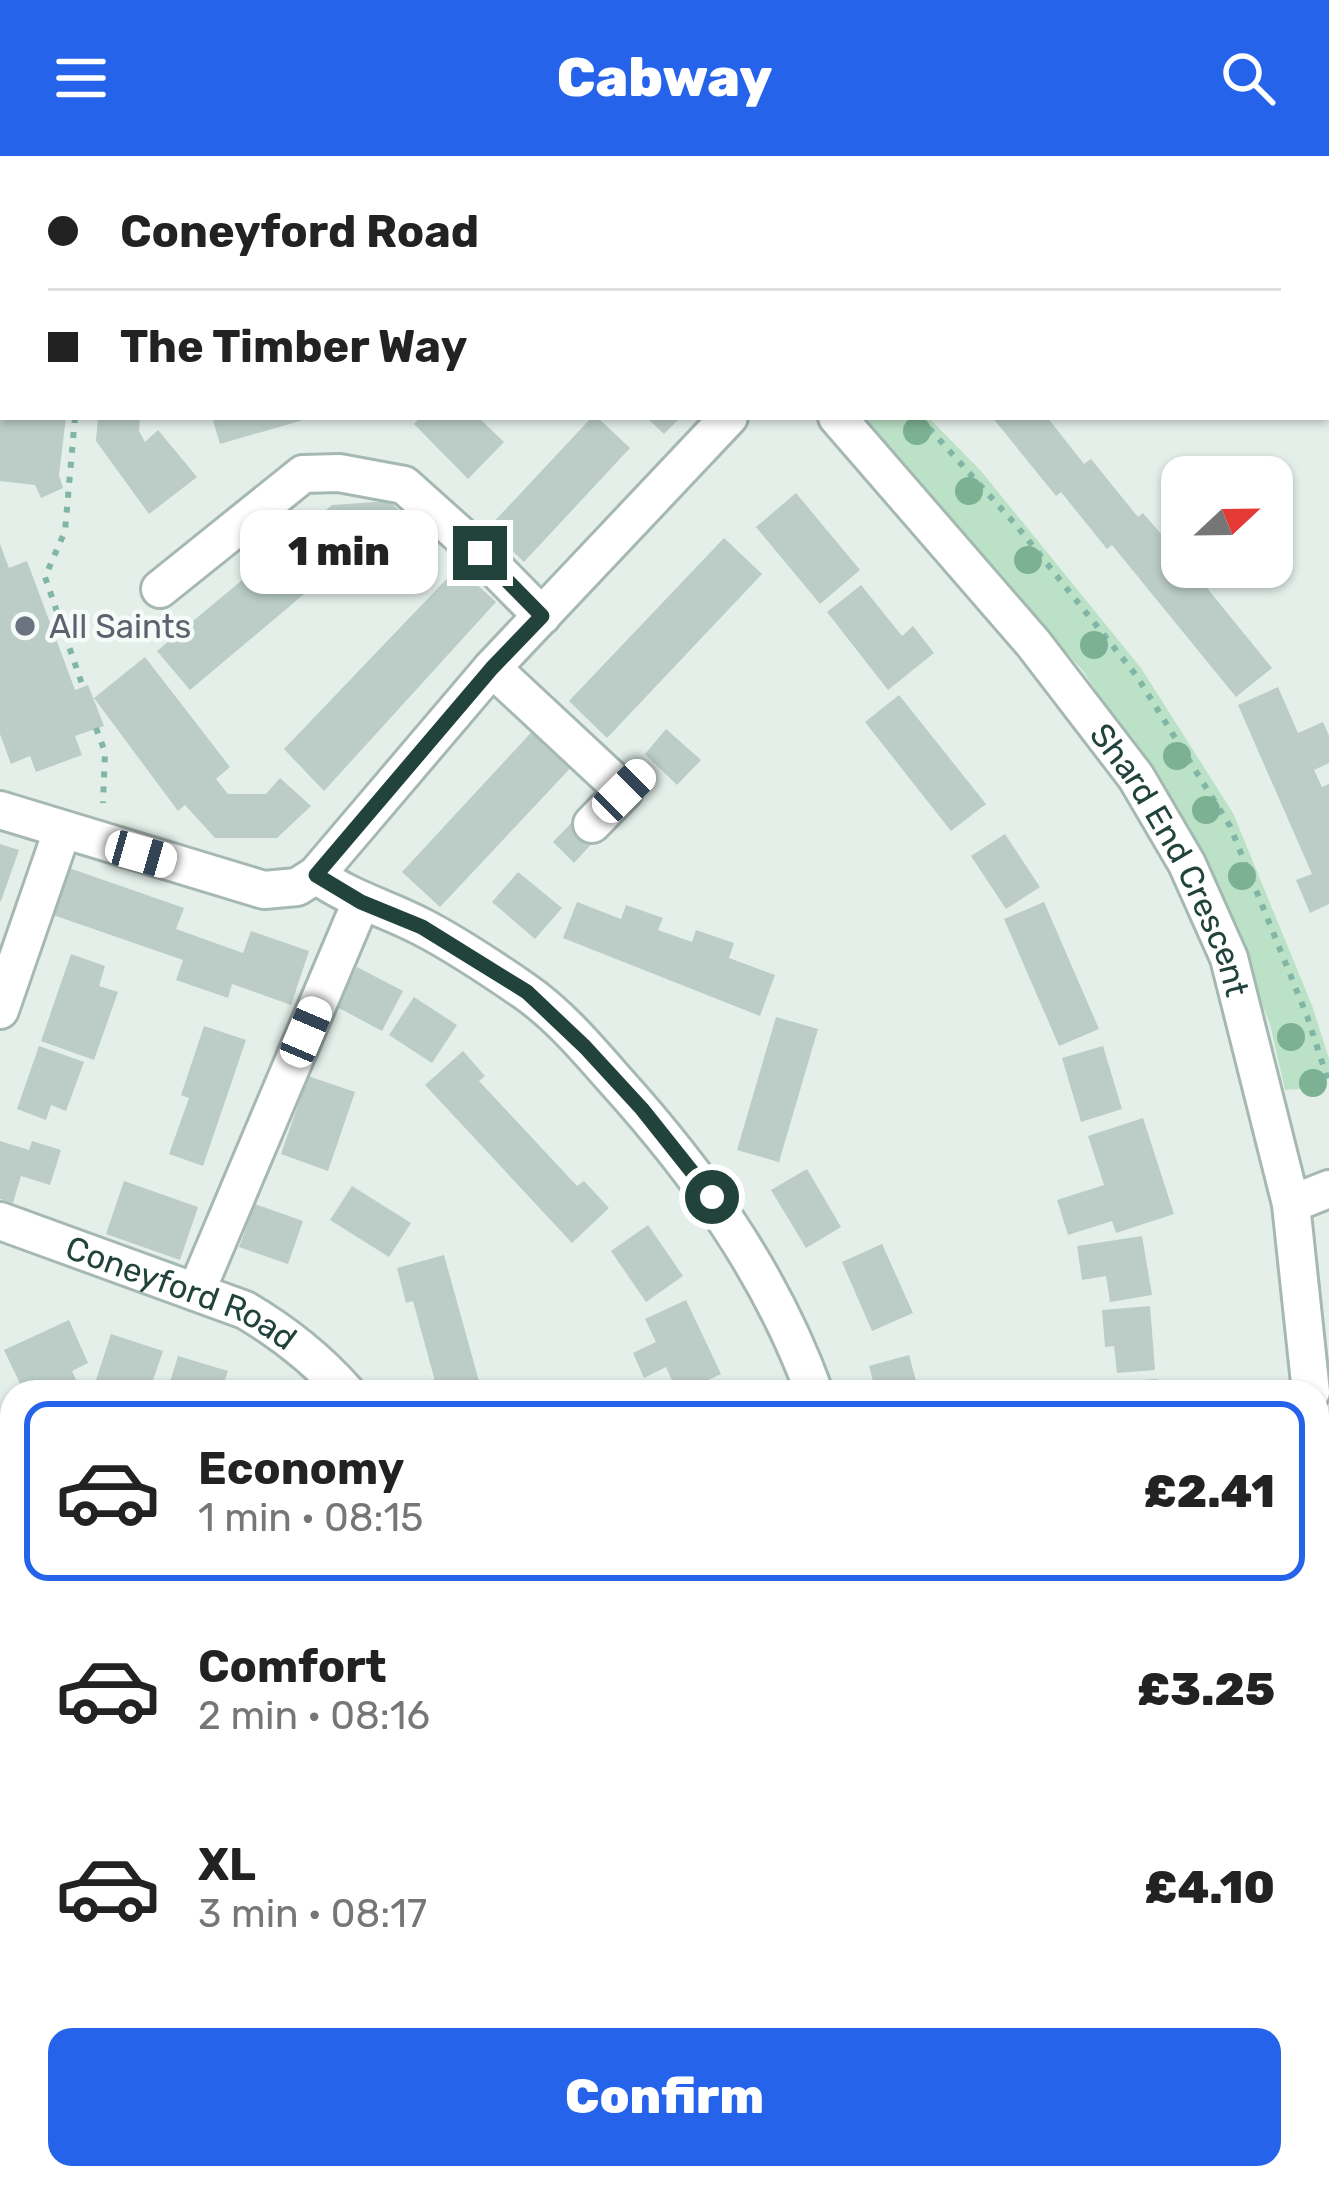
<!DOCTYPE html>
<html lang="en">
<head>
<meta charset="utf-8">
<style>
	:root { --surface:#fff; --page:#f6f6f6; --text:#222; --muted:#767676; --line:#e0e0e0; --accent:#2563eb }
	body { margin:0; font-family:Rubik,sans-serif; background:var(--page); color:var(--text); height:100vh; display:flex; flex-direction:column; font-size:45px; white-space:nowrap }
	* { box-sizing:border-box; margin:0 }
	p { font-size:39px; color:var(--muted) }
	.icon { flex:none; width:66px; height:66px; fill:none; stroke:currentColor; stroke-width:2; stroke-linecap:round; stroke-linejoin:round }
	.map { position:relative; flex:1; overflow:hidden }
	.panel { position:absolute; left:0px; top:1224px; width:1329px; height:810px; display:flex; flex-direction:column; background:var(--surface); border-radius:36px 36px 0 0; box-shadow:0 3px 9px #0004 }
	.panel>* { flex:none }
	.banner { position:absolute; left:0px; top:0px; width:1329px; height:264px; box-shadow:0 3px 9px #0004; display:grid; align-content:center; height:264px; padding:0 48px; background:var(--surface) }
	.needle { width:78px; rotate:68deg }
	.fabs { position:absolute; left:1161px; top:300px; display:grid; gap:24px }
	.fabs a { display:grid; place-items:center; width:132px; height:132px; border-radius:24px; background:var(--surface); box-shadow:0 3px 9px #0004; font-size:60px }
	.end { position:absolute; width:54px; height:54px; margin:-27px; border:15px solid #21433b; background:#fff; box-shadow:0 0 0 6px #fff }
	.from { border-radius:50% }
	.bubble { position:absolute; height:84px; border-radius:24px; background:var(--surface); box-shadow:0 3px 9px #0004; font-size:39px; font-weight:800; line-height:84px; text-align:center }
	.car { position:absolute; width:36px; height:72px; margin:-36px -18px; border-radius:15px; box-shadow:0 0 9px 3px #0007; background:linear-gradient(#fff 24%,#345 0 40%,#fff 0 76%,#345 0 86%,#fff 0) }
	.banner b { display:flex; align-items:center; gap:42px; height:114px; font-size:45px }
	.banner b+b { border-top:3px solid var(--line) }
	.banner i { width:30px; height:30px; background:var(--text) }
	ul { padding:21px 0 0; list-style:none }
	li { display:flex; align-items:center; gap:36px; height:180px; margin:0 24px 18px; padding:0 24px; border:6px solid transparent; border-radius:24px }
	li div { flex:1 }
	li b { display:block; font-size:45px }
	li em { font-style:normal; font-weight:800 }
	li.active { border-color:var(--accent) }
	li>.icon { width:108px; height:108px; stroke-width:1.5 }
	.cta { display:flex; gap:24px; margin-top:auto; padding:24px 48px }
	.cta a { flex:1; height:138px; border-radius:24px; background:var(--accent); color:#fff; font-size:48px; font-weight:800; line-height:138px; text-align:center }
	header { display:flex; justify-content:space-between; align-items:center; height:156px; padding:0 48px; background:var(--accent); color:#fff; font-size:54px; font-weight:800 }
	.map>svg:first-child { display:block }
</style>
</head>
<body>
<header><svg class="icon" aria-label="menu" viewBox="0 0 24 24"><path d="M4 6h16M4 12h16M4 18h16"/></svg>Cabway<svg class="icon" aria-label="search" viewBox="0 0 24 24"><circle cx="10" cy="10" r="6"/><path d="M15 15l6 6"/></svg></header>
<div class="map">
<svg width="1329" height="2034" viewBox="0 0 1329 2034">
	<rect width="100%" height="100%" fill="#e4efea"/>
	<path fill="#bbe2c7" d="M856 261H928L981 315 1141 512 1233 657 1313 852 1329 903V921L1314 932 1285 934 1270 868 1195 683 1083 515Z"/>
	<g fill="#bbcdc6">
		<path d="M0 261H66L59 319 63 332 41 342 35 329 0 325Z"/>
		<path d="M98 261H140L139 275 145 286 158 274 197 321 149 358 96 285Z"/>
		<path d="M212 261H309L310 262 220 288Z"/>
		<path d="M421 261H478L504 286 468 323 414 268Z"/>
		<path d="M592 261H597L630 292 524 406 488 372Z"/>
		<path d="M646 261H681L664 278Z"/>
		<path d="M992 261H1047L1084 308 1091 303 1138 361 1143 357 1182 402V411H1190L1272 512 1236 541 1112 389 1107 393 1061 336 1056 340Z"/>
		<path d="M796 337 860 414 820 448 756 371Z"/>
		<path d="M389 345 417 371 394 396 382 379H346L329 393 341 407 190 534 157 495 332 349Z"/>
		<path d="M724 382 762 418 607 582 569 545Z"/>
		<path d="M0 388 9 412 27 405 75 534 88 529 104 570 75 580 82 599 36 616 30 600 11 608 0 578Z"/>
		<path d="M458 411 496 446 324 635 284 593Z"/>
		<path d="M861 429 902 480 913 470 934 497 888 534 827 456Z"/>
		<path d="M145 501 230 611 216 623 228 638H266L280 622 311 650 277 682H215L185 649 178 655 94 542Z"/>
		<path d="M1278 531 1298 577 1323 566 1329 580V607L1314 614 1322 631 1329 628V748L1310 757 1296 724 1312 718 1238 549Z"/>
		<path d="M899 539 986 648 951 675 865 566Z"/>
		<path d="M539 568 577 605 440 751 402 716Z"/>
		<path d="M666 573 701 604 677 629 645 598Z"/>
		<path d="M576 662 596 683 574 707 553 686Z"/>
		<path d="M1005 678 1040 731 1006 753 971 700Z"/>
		<path d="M0 688 19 694 1 745H0Z"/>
		<path d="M69 712 184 752 176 773 243 797 251 775 309 795 291 849 232 828 228 842 176 824 183 804 53 759Z"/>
		<path d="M518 716 562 752 535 783 492 746Z"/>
		<path d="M577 746 621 763 626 749 663 762 658 774 692 786 696 774 734 787 729 802 775 819 760 860 563 782Z"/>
		<path d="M1044 746 1099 873 1059 890 1004 763Z"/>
		<path d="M71 798 105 810 99 830 118 836 94 904 41 885Z"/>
		<path d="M357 811 403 835 382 875 337 851Z"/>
		<path d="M414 841 457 869 432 907 389 879Z"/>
		<path d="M776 861 818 873 779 1006 737 994Z"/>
		<path d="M204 870 246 884 203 1010 169 998 189 942 181 939Z"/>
		<path d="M39 890 84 906 66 955 51 949 46 964 17 953Z"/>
		<path d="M1103 890 1122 953 1081 966 1062 902Z"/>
		<path d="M463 895 485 920 479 925 577 1030 584 1025 609 1052 572 1087 425 929Z"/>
		<path d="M308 920 355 936 328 1015 281 998Z"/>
		<path d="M1143 962 1174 1058 1116 1077 1112 1065 1068 1079 1057 1044 1104 1029 1088 980Z"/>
		<path d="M0 985 29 994 32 985 61 994 50 1029 21 1020 13 1047 0 1043Z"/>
		<path d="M807 1013 841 1071 806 1092 771 1034Z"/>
		<path d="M124 1025 198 1051 180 1104 106 1078Z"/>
		<path d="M352 1030 411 1067 389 1101 330 1064Z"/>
		<path d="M255 1048 303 1065 288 1108 239 1091Z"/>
		<path d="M648 1069 683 1120 646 1146 611 1095Z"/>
		<path d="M1142 1080 1152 1139 1110 1146 1106 1120 1082 1124 1077 1090Z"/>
		<path d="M882 1088 913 1157 872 1175 842 1106Z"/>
		<path d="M444 1099 482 1236H438L413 1145 406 1147 397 1112Z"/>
		<path d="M686 1144 721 1218 683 1236H677L666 1211 644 1222 633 1197 656 1186 645 1163Z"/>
		<path d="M1150 1150 1155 1214 1117 1217 1114 1190 1105 1191 1102 1154Z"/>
		<path d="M69 1164 88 1207 72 1215 80 1232 71 1236H53L49 1227 31 1236H24L4 1194Z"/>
		<path d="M111 1178 163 1195 149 1236H132L96 1224Z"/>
		<path d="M909 1199 919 1236H876L869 1210Z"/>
		<path d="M178 1200 228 1215 221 1236H167Z"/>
		<path d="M1157 1223 1158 1236H1117L1116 1226Z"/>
		<path d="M0 1265 12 1268 1 1312H0Z"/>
		<path d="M1317 1929 1329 1936V1967L1317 1988Z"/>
		<path d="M32 2022H85L81 2034H53L31 2027Z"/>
		<path d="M158 2022H199L217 2029 215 2034H153Z"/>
		<path d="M866 2022H1066L1058 2034H862Z"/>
		<path d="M1246 2022H1298L1291 2034H1240Z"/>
	</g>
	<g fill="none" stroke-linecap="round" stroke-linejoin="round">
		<g stroke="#a6b8b2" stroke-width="42">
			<g id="minor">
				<path d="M484 0 490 3"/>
				<path d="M817 3 819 0"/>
				<path id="s1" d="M837 261 1033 487 1136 621 1187 708 1229 802 1291 1048 1311 1236"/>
				<path d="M160 433 303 318 339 317 404 329 480 397 542 460"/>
				<path d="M492 512 624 635 592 668"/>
				<path d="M0 654 264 734 297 731 316 719C352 744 386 752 422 771 457 789 491 812 523 834 557 857 587 892 614 923 698 1016 771 1117 814 1236"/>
				<path d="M316 719 492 512 729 261"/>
				<path d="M0 854 62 675"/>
				<path d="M1291 1048 1329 1033"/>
				<path id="s2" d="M0 1065 245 1154C284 1177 316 1202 346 1236"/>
				<path d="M196 1136 361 746"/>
				<path d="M0 1630 12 1634"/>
				<path d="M0 1815 12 1770"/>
				<path d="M0 1869 12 1873"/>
				<path d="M494 2022 530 2034"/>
				<path d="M397 2034 400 2022"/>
				<path d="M829 2034 833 2022"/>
				<path d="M1117 2034 1124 2022"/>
			</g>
		</g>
		<g stroke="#81b6a7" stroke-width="6" stroke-dasharray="6 9" stroke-linecap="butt">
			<path d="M883 3 885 0"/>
			<path d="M75 261 65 375 45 421 83 531"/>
			<path d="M919 261 1016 369 1136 519 1230 670 1307 860 1329 927"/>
			<path d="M96 572 105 596 103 647"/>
		</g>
		<use href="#minor" stroke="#fff" stroke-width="36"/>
	</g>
	<g fill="#7cb193">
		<circle cx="917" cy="275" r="14"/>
		<circle cx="969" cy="335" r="14"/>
		<circle cx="1028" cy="404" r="14"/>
		<circle cx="1094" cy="489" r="14"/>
		<circle cx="1177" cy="600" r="14"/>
		<circle cx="1206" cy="654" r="14"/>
		<circle cx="1242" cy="720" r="14"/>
		<circle cx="1291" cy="881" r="14"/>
		<circle cx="1313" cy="927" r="14"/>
	</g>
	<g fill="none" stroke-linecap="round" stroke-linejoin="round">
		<path stroke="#21433b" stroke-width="15" d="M480 397 542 460 492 512 316 719 361 746 422 771 527 836 585 891 642 953 712 1041"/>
	</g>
	<circle fill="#6b7280" stroke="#f5fbf8" stroke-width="4.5" cx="25" cy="470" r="12"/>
	<g text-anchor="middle" stroke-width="9" stroke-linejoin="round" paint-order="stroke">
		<g font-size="33" fill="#5b616d" stroke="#f5fbf8" text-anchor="start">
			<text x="49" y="482">All Saints</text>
		</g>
		<g font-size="33" fill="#21433b" stroke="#f5fbf8">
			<text dy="12" stroke="none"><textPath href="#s1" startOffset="558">Shard End Crescent</textPath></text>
			<text dy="12" stroke="none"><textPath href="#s2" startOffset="195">Coneyford Road</textPath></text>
		</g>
	</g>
</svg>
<div class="fabs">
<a><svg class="needle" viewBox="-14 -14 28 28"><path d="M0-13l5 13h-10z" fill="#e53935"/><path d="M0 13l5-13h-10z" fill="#767676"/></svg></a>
</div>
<i class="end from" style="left:712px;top:1041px"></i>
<i class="end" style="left:480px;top:397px"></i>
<div class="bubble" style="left:240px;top:354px;width:198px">1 min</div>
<i class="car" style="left:624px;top:635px;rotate:45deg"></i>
<i class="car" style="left:141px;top:698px;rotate:106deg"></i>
<i class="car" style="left:306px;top:876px;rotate:23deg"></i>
<div class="banner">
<b><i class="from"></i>Coneyford Road</b>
<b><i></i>The Timber Way</b>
</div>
<section class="panel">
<ul>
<li class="active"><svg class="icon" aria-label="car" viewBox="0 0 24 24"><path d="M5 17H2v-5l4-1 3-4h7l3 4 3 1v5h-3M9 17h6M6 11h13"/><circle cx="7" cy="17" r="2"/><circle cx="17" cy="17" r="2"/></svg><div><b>Economy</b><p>1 min · 08:15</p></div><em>£2.41</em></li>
<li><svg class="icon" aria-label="car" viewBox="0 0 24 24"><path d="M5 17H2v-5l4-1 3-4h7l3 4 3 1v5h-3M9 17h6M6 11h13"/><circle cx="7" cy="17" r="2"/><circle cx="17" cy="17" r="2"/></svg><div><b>Comfort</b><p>2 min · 08:16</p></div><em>£3.25</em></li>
<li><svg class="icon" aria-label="car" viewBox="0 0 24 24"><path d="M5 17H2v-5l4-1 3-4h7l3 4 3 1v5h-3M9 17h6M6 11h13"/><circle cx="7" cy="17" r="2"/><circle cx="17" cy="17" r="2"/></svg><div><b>XL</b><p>3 min · 08:17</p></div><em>£4.10</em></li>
</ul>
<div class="cta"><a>Confirm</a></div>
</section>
</div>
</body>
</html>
